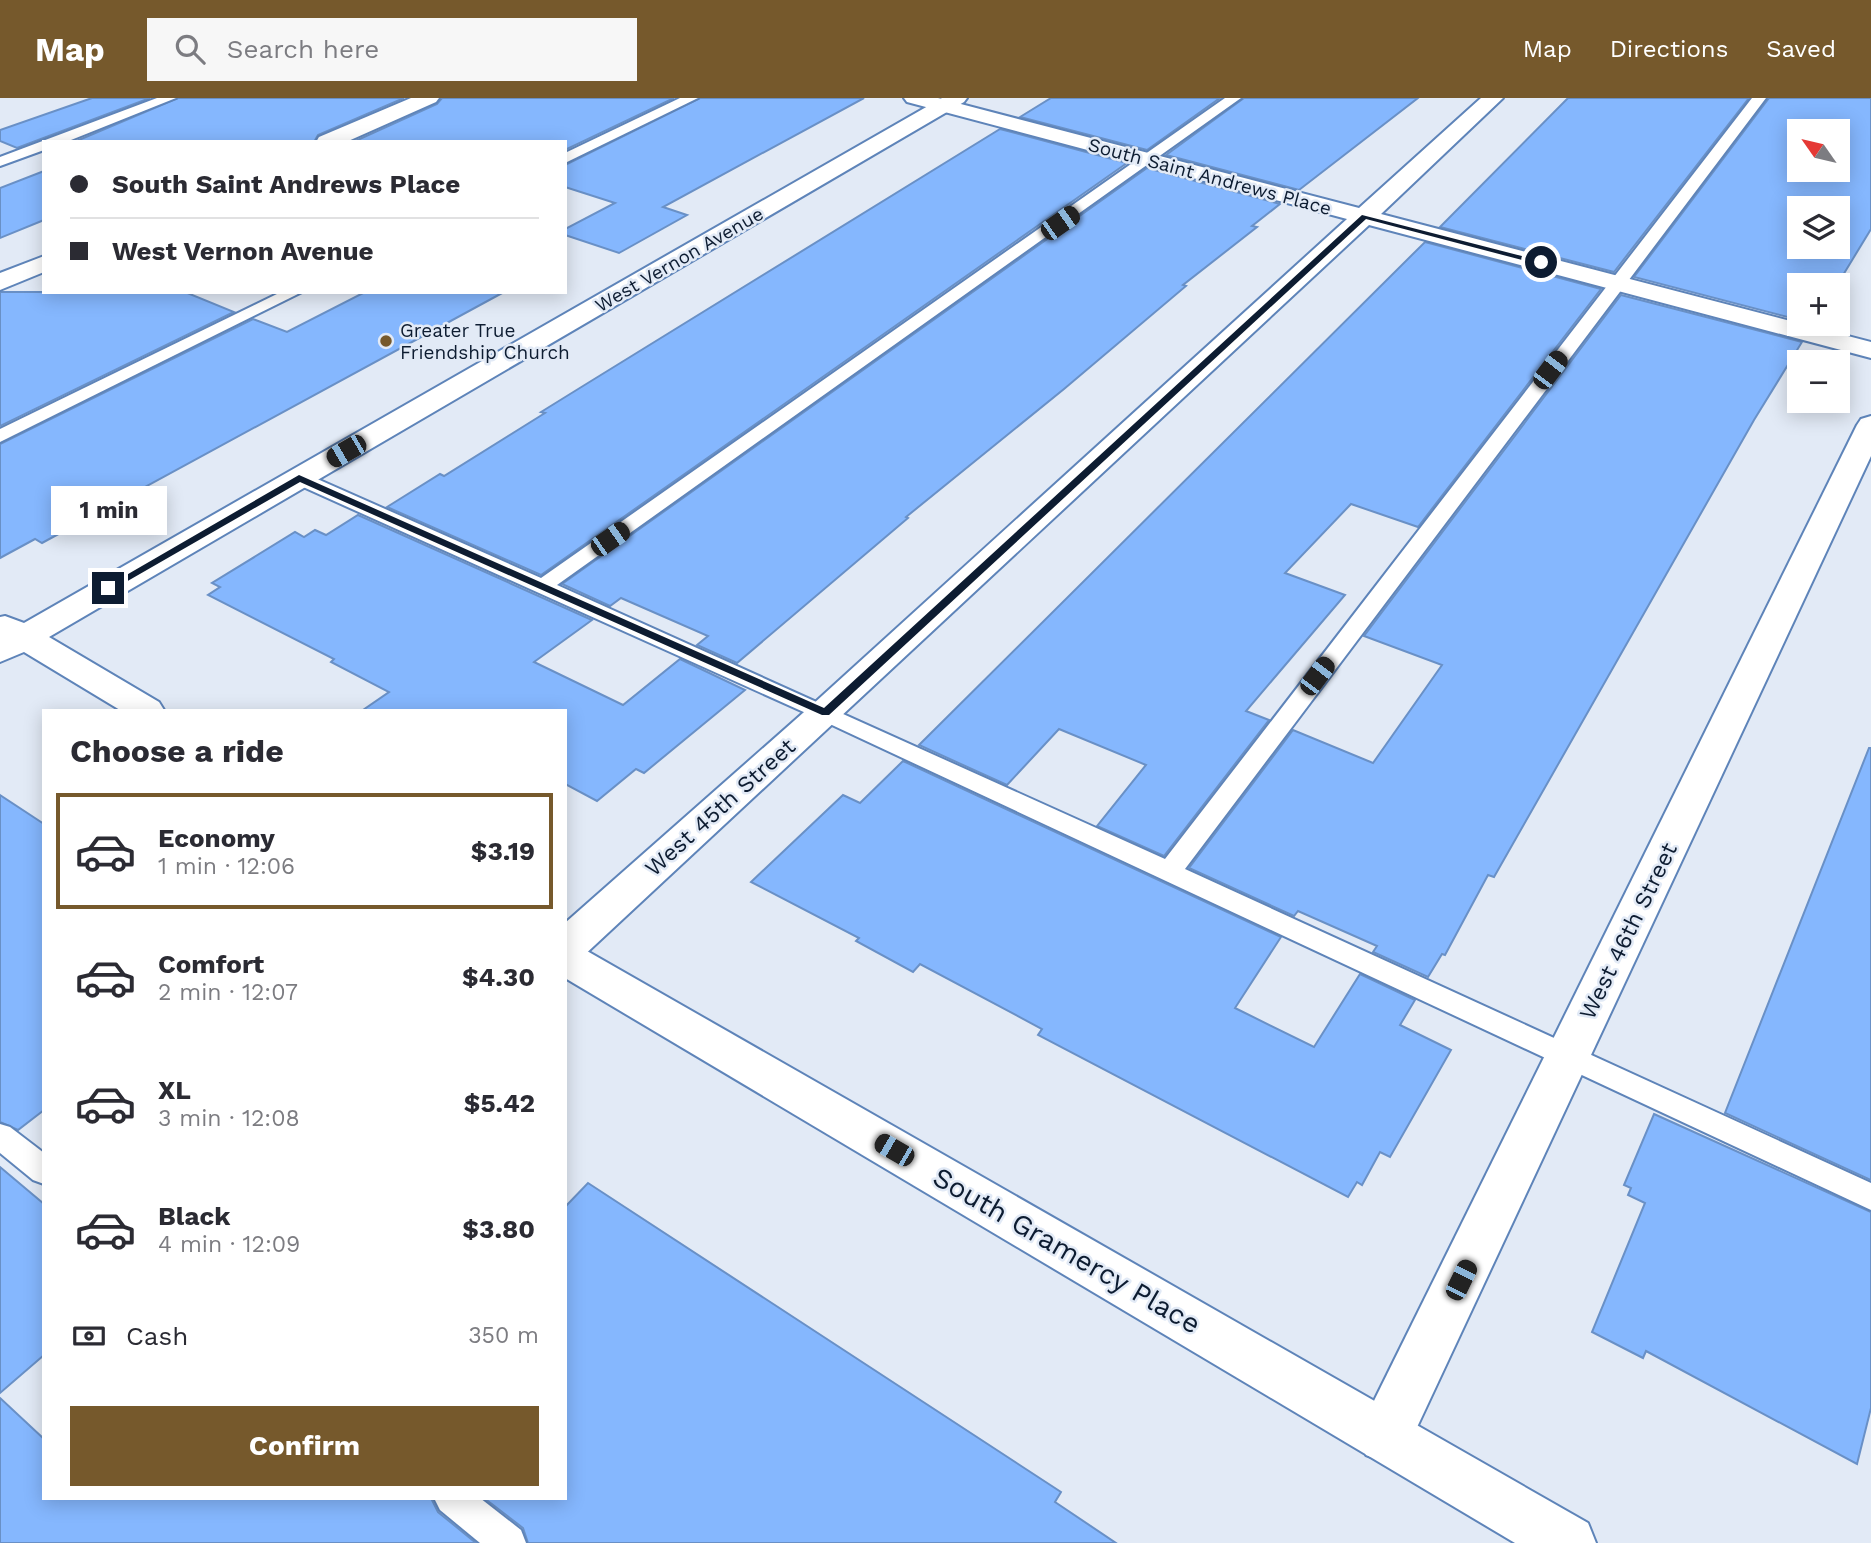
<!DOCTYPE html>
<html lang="en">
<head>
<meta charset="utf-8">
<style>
	:root { --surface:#fff; --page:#f7f7f7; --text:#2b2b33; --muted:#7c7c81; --line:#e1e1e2; --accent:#76592c }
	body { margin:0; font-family:"Work Sans",sans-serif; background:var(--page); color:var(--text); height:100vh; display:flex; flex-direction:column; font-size:26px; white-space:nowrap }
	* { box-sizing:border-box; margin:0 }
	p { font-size:23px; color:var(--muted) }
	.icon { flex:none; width:38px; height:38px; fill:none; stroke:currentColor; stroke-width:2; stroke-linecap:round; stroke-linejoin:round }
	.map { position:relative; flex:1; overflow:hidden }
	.drawer { position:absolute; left:42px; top:611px; width:525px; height:791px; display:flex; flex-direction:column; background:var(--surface); border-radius:0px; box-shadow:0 4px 18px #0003 }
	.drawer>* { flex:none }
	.guide { position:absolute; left:42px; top:42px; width:525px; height:154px; border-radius:0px; box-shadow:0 4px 18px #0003; display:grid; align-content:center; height:154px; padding:0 28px; background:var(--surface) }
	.needle { width:46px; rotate:304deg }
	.fabs { position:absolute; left:1787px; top:21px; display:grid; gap:14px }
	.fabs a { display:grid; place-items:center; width:63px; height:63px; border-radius:0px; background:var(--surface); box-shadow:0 4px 18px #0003; font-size:35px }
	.end { position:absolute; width:32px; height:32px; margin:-16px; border:9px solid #0d1c31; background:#fff; box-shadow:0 0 0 4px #fff }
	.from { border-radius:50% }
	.bubble { position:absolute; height:49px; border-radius:0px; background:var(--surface); box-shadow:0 4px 18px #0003; font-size:23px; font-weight:700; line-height:49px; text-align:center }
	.car { position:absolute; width:21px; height:42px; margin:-21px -10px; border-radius:9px; box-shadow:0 0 5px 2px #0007; background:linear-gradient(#222 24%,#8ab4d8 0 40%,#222 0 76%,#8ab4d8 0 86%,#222 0) }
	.guide b { display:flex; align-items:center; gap:24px; height:66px; font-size:26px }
	.guide b+b { border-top:2px solid var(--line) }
	.guide i { width:18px; height:18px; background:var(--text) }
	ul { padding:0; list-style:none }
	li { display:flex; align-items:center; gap:21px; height:116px; margin:0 14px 10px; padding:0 14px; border:4px solid transparent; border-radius:0px }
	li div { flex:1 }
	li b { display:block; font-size:26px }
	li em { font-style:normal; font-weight:700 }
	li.current { border-color:var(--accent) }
	li>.icon { width:63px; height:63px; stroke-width:1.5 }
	h2 { padding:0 28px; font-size:32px; line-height:84px }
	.pay { display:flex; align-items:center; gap:18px; height:77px; padding:0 28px; font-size:26px }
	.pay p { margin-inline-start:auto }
	.button { display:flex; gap:14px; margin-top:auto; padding:14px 28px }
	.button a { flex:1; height:80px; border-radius:0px; background:var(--accent); color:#fff; font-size:28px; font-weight:700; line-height:80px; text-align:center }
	header { display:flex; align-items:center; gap:42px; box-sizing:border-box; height:98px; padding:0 35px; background:var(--accent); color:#fff }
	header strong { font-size:33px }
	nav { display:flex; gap:38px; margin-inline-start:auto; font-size:24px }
	.search { width:490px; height:63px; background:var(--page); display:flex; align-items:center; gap:18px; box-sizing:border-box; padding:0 24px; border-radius:0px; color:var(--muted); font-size:26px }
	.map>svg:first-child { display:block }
</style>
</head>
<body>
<header>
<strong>Map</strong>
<div class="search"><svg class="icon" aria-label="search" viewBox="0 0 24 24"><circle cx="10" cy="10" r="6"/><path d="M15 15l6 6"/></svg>Search here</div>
<nav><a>Map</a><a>Directions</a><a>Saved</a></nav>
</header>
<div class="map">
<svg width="1871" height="1445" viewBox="0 0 1871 1445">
	<rect width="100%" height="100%" fill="#e2eaf6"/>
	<g fill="#85b7fe" stroke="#6990c6" stroke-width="2" fill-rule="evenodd">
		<path d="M92 0H150L17 50 0 43V32Z"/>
		<path d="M178 0H404L318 37 314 44H74Z"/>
		<path d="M442 0H674L565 52V44H353L437 6Z"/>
		<path d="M700 0H864L663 109 687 117 619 155 565 137V131L615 105 565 89V67Z"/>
		<path d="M1051 0H1220L1147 52 1020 19Z"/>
		<path d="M1244 0H1418L1299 92 1166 57Z"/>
		<path d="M1568 0H1749L1614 174 1440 129Z"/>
		<path d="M1769 0H1871V131L1837 187H1799V222L1634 179ZM1799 33H1838V72H1799ZM1799 110H1838V149H1799Z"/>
		<path d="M1000 31 1127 65 541 477 387 409 440 376 444 378 545 315 541 314 583 288Z"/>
		<path d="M1147 70 1280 106 1252 128 1257 129 1183 187 1186 188 1064 291 906 419 908 420 737 565 697 547 708 538 621 500 610 508 562 486Z"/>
		<path d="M44 73V122L0 140V90Z"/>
		<path d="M1425 144 1601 191 1418 429 1351 406 1285 475 1345 497 1246 613 1269 622 1164 758 1097 728 1146 667 1059 631 1007 687 919 647Z"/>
		<path d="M0 194H185L234 214 0 328Z"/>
		<path d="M365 194H504L42 445 35 441 0 460V346L253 221 287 234Z"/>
		<path d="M1621 197 1802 244 1754 322 1494 779 1488 777 1445 857 1442 856 1428 879 1373 854 1377 848 1298 813 1294 818 1189 770 1293 632 1373 665 1442 567 1364 538Z"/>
		<path d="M358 417 592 522 534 564 623 607 680 561 745 592 644 675 636 671 597 703 565 686V612H363L389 594 331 564 334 561 208 497 220 489 212 485 295 434 304 439 315 432 326 437Z"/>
		<path d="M1869 650H1871V1082L1725 1015Z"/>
		<path d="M903 663 1281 839 1235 910 1314 949 1360 876 1415 902 1400 927 1451 952 1390 1059 1380 1054 1362 1087 1357 1084 1348 1099 1038 937 1042 931 920 866 913 874 856 843 859 840 751 784 843 697 860 705Z"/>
		<path d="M0 697 44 726V1012L18 1032 0 1024Z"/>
		<path d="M1654 1016 1871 1114V1310L1857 1366 1646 1253 1643 1260 1592 1234 1645 1105 1628 1097 1631 1090 1624 1087Z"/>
		<path d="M0 1069 44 1106V1257L0 1295Z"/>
		<path d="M588 1085 1061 1394 1055 1404 1116 1445H528L523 1430 484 1400H565V1109Z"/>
		<path d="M0 1300 44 1341V1400H431L438 1414 476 1445H0Z"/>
	</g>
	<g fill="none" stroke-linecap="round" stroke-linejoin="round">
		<g stroke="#5e84b9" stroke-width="4">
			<g id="lane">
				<path d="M157 0H176L66 44H44V52L0 68V59Z"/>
				<path d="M680 0H698L565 65V55Z"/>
				<path d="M1225 0H1241L557 487 1165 761 1752 0H1766L1185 771 1871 1085V1112L817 620 292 384 289 380 292 376H306L541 480Z"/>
				<path d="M281 194H302L0 344V331Z"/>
				<path d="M0 1026 10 1029 44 1055V1086L33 1082 0 1055Z"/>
				<path d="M434 1400H480L521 1432 526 1445H480L440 1412Z"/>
			</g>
		</g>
		<g stroke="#5e84b9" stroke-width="4">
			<g id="street">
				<path d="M411 0H439L436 4 346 44H316L319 39Z"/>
				<path d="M904 0H938L1359 110 1481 0H1503L1381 116 1871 244V260L1369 127 580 861 565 866V825L812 607 1347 121 907 4Z"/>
				<path d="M44 158V174L0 192V175Z"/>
				<path d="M1871 318V358L1404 1357 1385 1364 1366 1357 1358 1338 1366 1319 1857 327 1861 321Z"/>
			</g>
		</g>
		<g stroke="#5e84b9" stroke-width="4">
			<g id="secondary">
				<path d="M942 0H967L964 4 49 539 159 604 164 612H120L24 554 0 564V519L5 518 24 525Z"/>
				<path d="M565 844 580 849 1588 1425 1596 1445H1515L565 880Z"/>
			</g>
		</g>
		<use href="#lane" fill="#fff" fill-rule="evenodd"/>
		<use href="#street" fill="#fff" fill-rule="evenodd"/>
		<use href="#secondary" fill="#fff" fill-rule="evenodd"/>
	</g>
	<path fill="#0d1c31" d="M1362 117 1545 164 1541 167 1366 121 829 617H822L300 384 112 492 104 490 299 377 824 610Z"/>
	<circle fill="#76592c" stroke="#e2eaf6" stroke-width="2.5" cx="386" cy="243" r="7"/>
	<g text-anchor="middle" stroke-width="5" stroke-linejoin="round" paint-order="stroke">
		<g font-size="19" fill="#0d1c31" stroke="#e2eaf6">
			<text transform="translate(1210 78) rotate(15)" y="7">South Saint Andrews Place</text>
			<text transform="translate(679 161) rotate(-30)" y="7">West Vernon Avenue</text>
		</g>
		<g font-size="19" fill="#0d1c31" stroke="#e2eaf6" text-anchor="start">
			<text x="400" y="239">Greater True<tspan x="400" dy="22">Friendship Church</tspan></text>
		</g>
		<g font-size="23" fill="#0d1c31" stroke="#e2eaf6">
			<text transform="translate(720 709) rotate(-42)" y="8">West 45th Street</text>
			<text transform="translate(1628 833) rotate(-64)" y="8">West 46th Street</text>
		</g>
		<g font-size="28" fill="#0d1c31" stroke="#e2eaf6">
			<text transform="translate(1067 1152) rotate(30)" y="10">South Gramercy Place</text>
		</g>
	</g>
</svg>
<div class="fabs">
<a><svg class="needle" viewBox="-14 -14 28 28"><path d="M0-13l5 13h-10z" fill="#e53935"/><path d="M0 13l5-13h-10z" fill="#7c7c81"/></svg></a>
<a><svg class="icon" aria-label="layers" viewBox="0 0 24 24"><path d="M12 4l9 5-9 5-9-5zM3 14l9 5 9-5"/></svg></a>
<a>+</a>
<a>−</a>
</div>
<i class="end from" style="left:1541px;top:164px"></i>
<i class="end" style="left:108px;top:490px"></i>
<div class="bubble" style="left:51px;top:388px;width:116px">1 min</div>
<i class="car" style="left:1060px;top:125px;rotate:55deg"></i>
<i class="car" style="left:1550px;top:272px;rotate:37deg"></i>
<i class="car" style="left:346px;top:353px;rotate:240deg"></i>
<i class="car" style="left:610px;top:441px;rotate:55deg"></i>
<i class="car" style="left:1317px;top:578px;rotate:37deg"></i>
<i class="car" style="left:894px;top:1052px;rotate:300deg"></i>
<i class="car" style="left:1461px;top:1182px;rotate:26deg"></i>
<div class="guide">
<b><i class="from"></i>South Saint Andrews Place</b>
<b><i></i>West Vernon Avenue</b>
</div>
<section class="drawer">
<h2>Choose a ride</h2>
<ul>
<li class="current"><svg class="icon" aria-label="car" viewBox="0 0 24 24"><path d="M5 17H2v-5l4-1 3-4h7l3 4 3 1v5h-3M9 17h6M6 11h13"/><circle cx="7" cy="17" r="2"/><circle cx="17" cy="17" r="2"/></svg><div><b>Economy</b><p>1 min · 12:06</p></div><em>$3.19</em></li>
<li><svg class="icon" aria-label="car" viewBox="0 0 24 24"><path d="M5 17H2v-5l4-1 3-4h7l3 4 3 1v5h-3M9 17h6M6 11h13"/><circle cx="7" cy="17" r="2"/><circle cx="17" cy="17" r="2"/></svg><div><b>Comfort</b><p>2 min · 12:07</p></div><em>$4.30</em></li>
<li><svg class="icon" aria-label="car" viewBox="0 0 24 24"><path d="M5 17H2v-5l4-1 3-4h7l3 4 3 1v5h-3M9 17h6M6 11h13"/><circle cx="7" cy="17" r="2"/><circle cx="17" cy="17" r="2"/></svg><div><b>XL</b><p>3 min · 12:08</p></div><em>$5.42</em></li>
<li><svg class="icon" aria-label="car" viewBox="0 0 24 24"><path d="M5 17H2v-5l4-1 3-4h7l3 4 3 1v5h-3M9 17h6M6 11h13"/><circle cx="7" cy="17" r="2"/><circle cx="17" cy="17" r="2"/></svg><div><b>Black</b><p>4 min · 12:09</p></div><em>$3.80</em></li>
</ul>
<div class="pay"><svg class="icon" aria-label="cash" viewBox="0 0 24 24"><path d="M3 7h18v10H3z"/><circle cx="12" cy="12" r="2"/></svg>Cash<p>350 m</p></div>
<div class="button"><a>Confirm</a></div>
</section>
</div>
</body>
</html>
